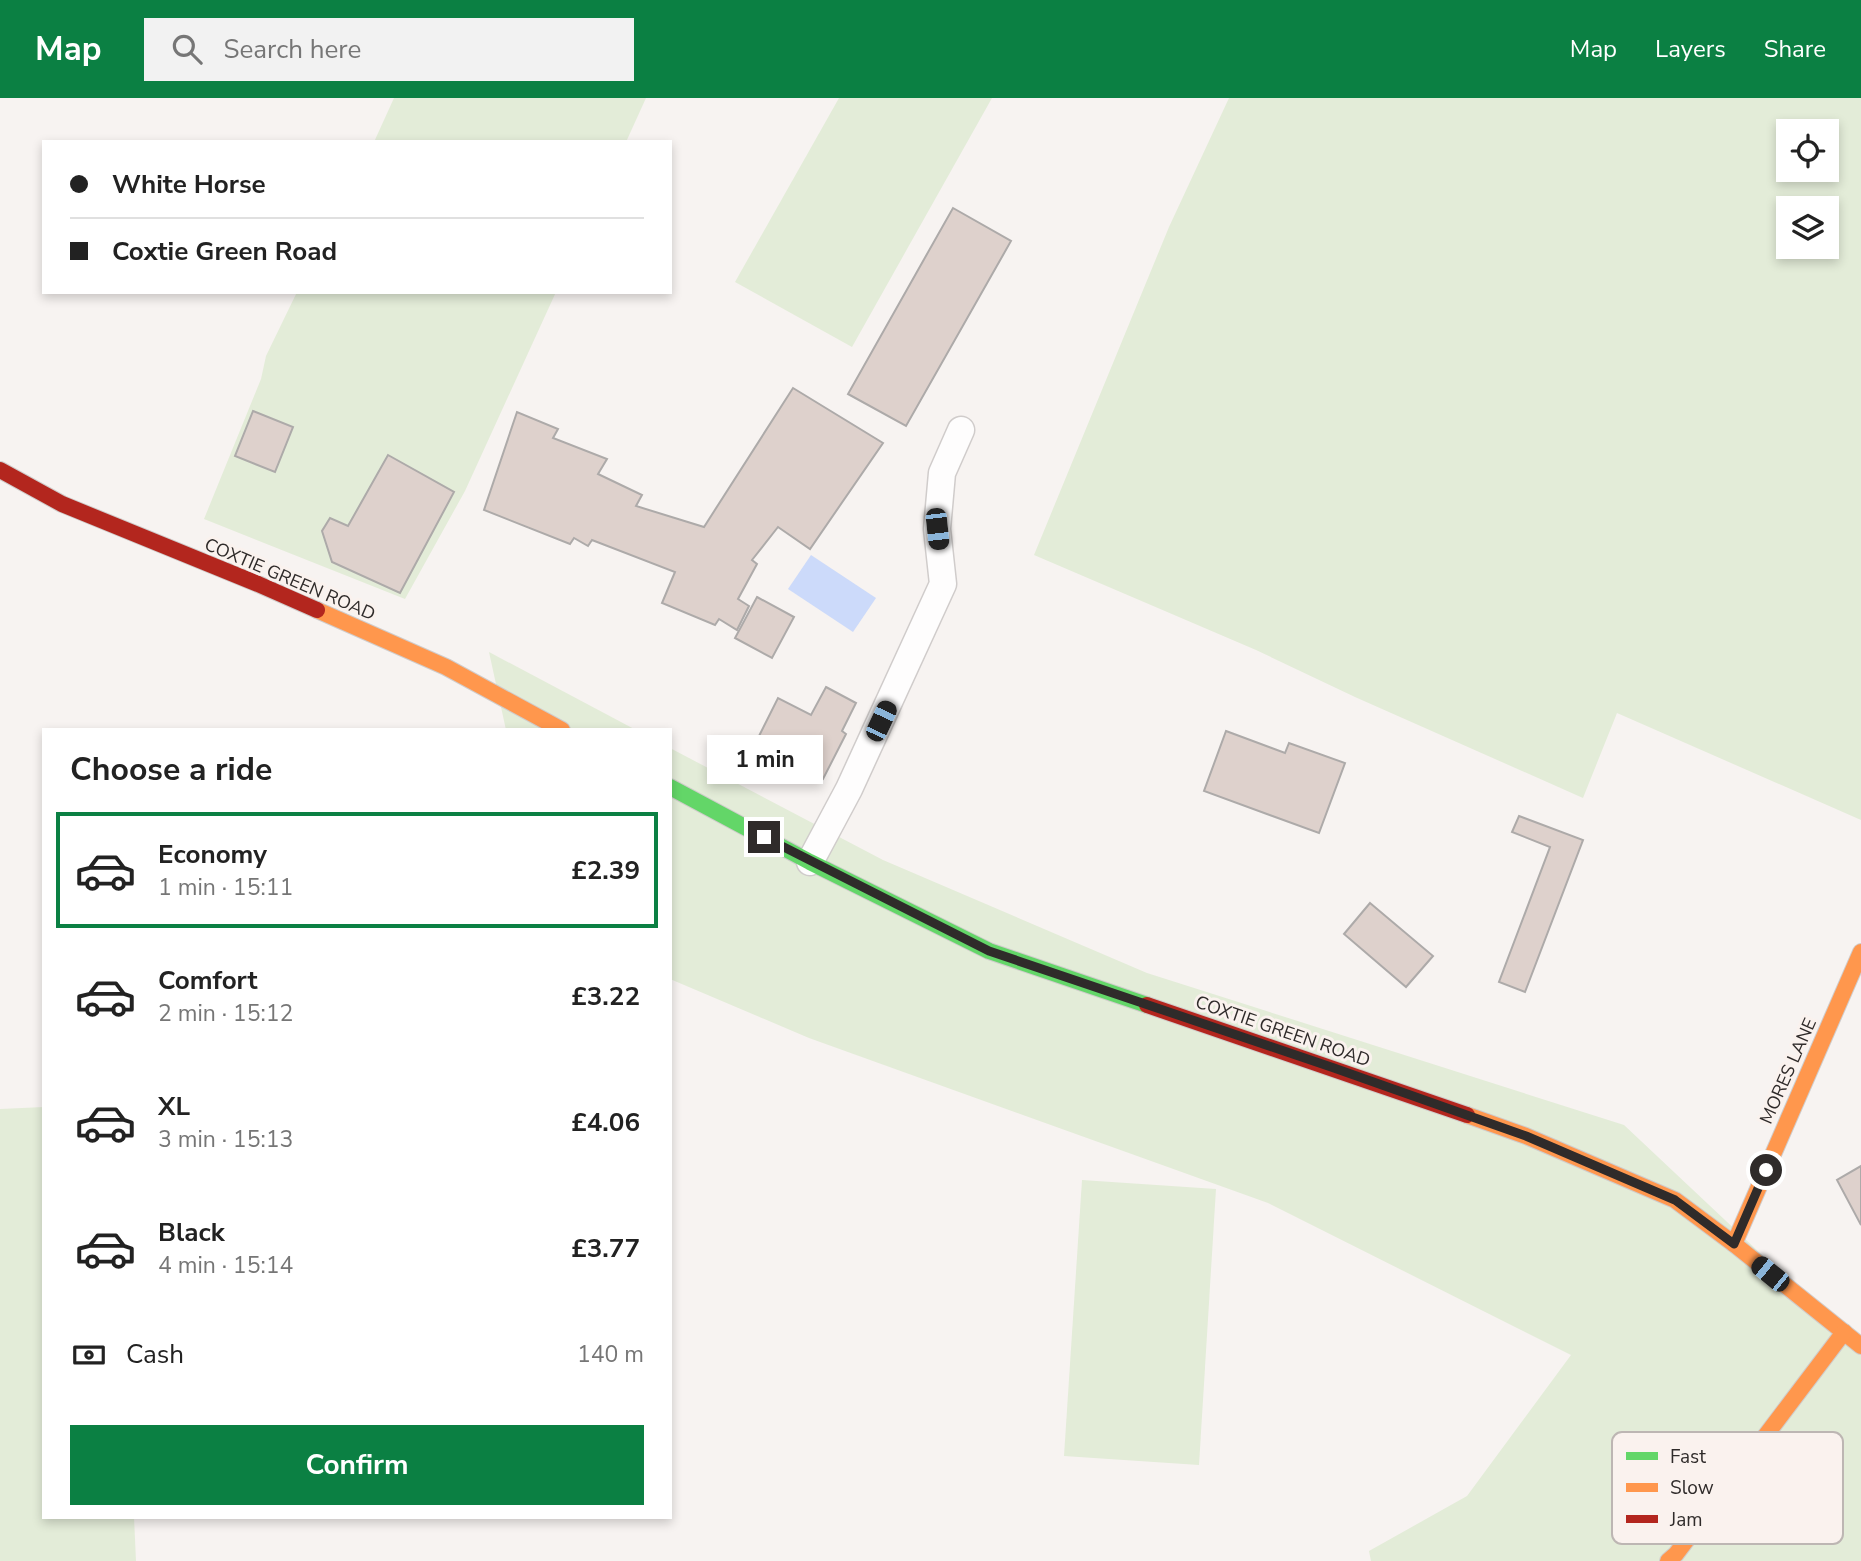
<!DOCTYPE html>
<html lang="en">
<head>
<meta charset="utf-8">
<style>
	:root { --surface:#fff; --page:#f2f2f2; --text:#222; --muted:#767676; --line:#e0e0e0; --accent:#0b8043 }
	body { margin:0; font-family:"Nunito Sans",sans-serif; background:var(--page); color:var(--text); height:100vh; display:flex; flex-direction:column; font-size:26px; white-space:nowrap }
	* { box-sizing:border-box; margin:0 }
	p { font-size:23px; color:var(--muted) }
	.icon { flex:none; width:38px; height:38px; fill:none; stroke:currentColor; stroke-width:2; stroke-linecap:round; stroke-linejoin:round }
	.map { position:relative; flex:1; overflow:hidden }
	.drawer { position:absolute; left:42px; top:630px; width:630px; height:791px; display:flex; flex-direction:column; background:var(--surface); border-radius:0px; box-shadow:0 4px 10px #0003 }
	.drawer>* { flex:none }
	.top-card { position:absolute; left:42px; top:42px; width:630px; height:154px; border-radius:0px; box-shadow:0 4px 10px #0003; display:grid; align-content:center; height:154px; padding:0 28px; background:var(--surface) }
	.buttons { position:absolute; left:1776px; top:21px; display:grid; gap:14px }
	.buttons a { display:grid; place-items:center; width:63px; height:63px; border-radius:0px; background:var(--surface); box-shadow:0 4px 10px #0003; font-size:35px }
	.end { position:absolute; width:32px; height:32px; margin:-16px; border:9px solid #2f2b2a; background:#fff; box-shadow:0 0 0 4px #fff }
	.from { border-radius:50% }
	.bubble { position:absolute; height:49px; border-radius:0px; background:var(--surface); box-shadow:0 4px 10px #0003; font-size:23px; font-weight:700; line-height:49px; text-align:center }
	.car { position:absolute; width:21px; height:42px; margin:-21px -10px; border-radius:9px; box-shadow:0 0 5px 2px #0007; background:linear-gradient(#222 24%,#8ab4d8 0 40%,#222 0 76%,#8ab4d8 0 86%,#222 0) }
	.top-card b { display:flex; align-items:center; gap:24px; height:66px; font-size:26px }
	.top-card b+b { border-top:2px solid var(--line) }
	.top-card i { width:18px; height:18px; background:var(--text) }
	ul { padding:0; list-style:none }
	li { display:flex; align-items:center; gap:21px; height:116px; margin:0 14px 10px; padding:0 14px; border:4px solid transparent; border-radius:0px }
	li div { flex:1 }
	li b { display:block; font-size:26px }
	li em { font-style:normal; font-weight:700 }
	li.on { border-color:var(--accent) }
	li>.icon { width:63px; height:63px; stroke-width:1.5 }
	h2 { padding:0 28px; font-size:32px; line-height:84px }
	.pay { display:flex; align-items:center; gap:18px; height:77px; padding:0 28px; font-size:26px }
	.pay p { margin-inline-start:auto }
	.primary-button { display:flex; gap:14px; margin-top:auto; padding:14px 28px }
	.primary-button a { flex:1; height:80px; border-radius:0px; background:var(--accent); color:#fff; font-size:28px; font-weight:700; line-height:80px; text-align:center }
	header { display:flex; align-items:center; gap:42px; box-sizing:border-box; height:98px; padding:0 35px; background:var(--accent); color:#fff }
	header strong { font-size:33px }
	nav { display:flex; gap:38px; margin-inline-start:auto; font-size:24px }
	.search { width:490px; height:63px; background:var(--page); display:flex; align-items:center; gap:18px; box-sizing:border-box; padding:0 24px; border-radius:0px; color:var(--muted); font-size:26px }
	.map>svg:first-child { display:block }
</style>
</head>
<body>
<header>
<strong>Map</strong>
<div class="search"><svg class="icon" aria-label="search" viewBox="0 0 24 24"><circle cx="10" cy="10" r="6"/><path d="M15 15l6 6"/></svg>Search here</div>
<nav><a>Map</a><a>Layers</a><a>Share</a></nav>
</header>
<div class="map">
<svg width="1861" height="1463" viewBox="0 0 1861 1463">
	<rect width="100%" height="100%" fill="#f7f3f1"/>
	<g fill="#e3ecd8" fill-rule="evenodd">
		<path d="M394 0H646L626 44H374Z"/>
		<path d="M839 0H992L852 249 735 184Z"/>
		<path d="M1229 0H1861V722L1617 615 1583 700 1355 599 1256 552 1034 457 1169 129ZM1788 33H1827V72H1788ZM1788 110H1827V149H1788Z"/>
		<path d="M297 194H556L465 393 405 501 204 421 261 281 266 258Z"/>
		<path d="M489 554 636 632H506Z"/>
		<path d="M670 650 883 762 1147 875 1624 1027 1844 1234 1861 1248V1463H1371L1369 1453 1467 1398 1571 1257 1268 1105 809 940 670 881Z"/>
		<path d="M44 1009V1419H134L136 1463H0V1011Z"/>
		<path d="M1082 1082 1216 1091 1199 1367 1064 1358Z"/>
	</g>
	<path fill="#ccdafa" d="M811 457 876 500 853 534 788 491Z"/>
	<g fill="#ded1cc" stroke="#adaaa9" stroke-width="2">
		<path d="M953 110 1011 143 906 328 848 296Z"/>
		<path d="M793 290 883 345 810 451 778 429 752 462 757 466 738 501 749 508 737 532 719 521 715 527 662 505 675 474 592 442 588 448 574 440 570 446 484 412 517 314 558 331 553 340 607 361 598 376 642 397 636 408 704 429Z"/>
		<path d="M253 313 293 329 275 374 235 358Z"/>
		<path d="M388 357 454 394 400 495 332 464 322 433 330 420 348 428Z"/>
		<path d="M757 499 794 519 772 560 735 540Z"/>
		<path d="M826 589 856 605 842 633 846 636 823 681 755 646 778 600 811 617Z"/>
		<path d="M1226 633 1285 655 1289 645 1345 665 1319 735 1204 693Z"/>
		<path d="M1519 718 1583 742 1525 894 1499 884 1550 749 1512 734Z"/>
		<path d="M1370 805 1433 858 1406 889 1344 836Z"/>
		<path d="M1861 1068V1127L1837 1082Z"/>
	</g>
	<g fill="none" stroke-linecap="round" stroke-linejoin="round">
		<g stroke="#d0cccb" stroke-width="29">
			<path id="lane" d="M810 764 849 691 943 486 937 431 942 375 961 332"/>
		</g>
		<g stroke="#d0cccb" stroke-width="18">
			<path id="fast" d="M670 689 810 764 989 853 1147 907"/>
		</g>
		<g stroke="#d0cccb" stroke-width="18">
			<g id="slow">
				<path d="M317 512 446 569 562 632"/>
				<path d="M1467 1017 1526 1038 1675 1102 1734 1146 1861 1248"/>
				<path d="M1734 1146 1861 854"/>
				<path d="M1668 1463 1676 1456 1844 1234"/>
			</g>
		</g>
		<g stroke="#d0cccb" stroke-width="18">
			<g id="jam">
				<path d="M0 372 62 406 258 486 317 512"/>
				<path d="M1147 907 1467 1017"/>
			</g>
		</g>
		<use href="#lane" stroke="#fefdfd" stroke-width="26"/>
		<use href="#fast" stroke="#63d668" stroke-width="16"/>
		<use href="#slow" stroke="#ff974d" stroke-width="16"/>
		<use href="#jam" stroke="#b3261e" stroke-width="16"/>
	</g>
	<g fill="none" stroke-linecap="round" stroke-linejoin="round">
		<path stroke="#2f2b2a" stroke-width="9" d="M764 739 989 853 1334 970 1526 1038 1675 1102 1734 1146 1766 1072"/>
	</g>
	<g text-anchor="middle" stroke-width="6" stroke-linejoin="round" paint-order="stroke">
		<g font-size="18" fill="#2f2b2a" stroke="#faf2ee">
			<text transform="translate(290 481) rotate(23)" y="6">COXTIE GREEN ROAD</text>
			<text transform="translate(1283 933) rotate(19)" y="6">COXTIE GREEN ROAD</text>
			<text transform="translate(1788 973) rotate(-66)" y="6">MORES LANE</text>
		</g>
	</g>
	<rect x="1612" y="1334" width="231" height="112" rx="10" fill="#faf2ee" stroke="#bdb6b3" stroke-width="2"/>
	<rect x="1626" y="1354" width="32" height="8" fill="#63d668"/>
	<rect x="1626" y="1385" width="32" height="9" fill="#ff974d"/>
	<rect x="1626" y="1417" width="32" height="8" fill="#b3261e"/>
	<g font-size="19" fill="#2f2b2a">
		<text x="1670" y="1365">Fast</text>
		<text x="1670" y="1396">Slow</text>
		<text x="1670" y="1428">Jam</text>
	</g>
</svg>
<div class="buttons">
<a><svg class="icon" aria-label="locate" viewBox="0 0 24 24"><circle cx="12" cy="12" r="6"/><path d="M12 2v4M12 18v4M2 12h4M18 12h4"/></svg></a>
<a><svg class="icon" aria-label="layers" viewBox="0 0 24 24"><path d="M12 4l9 5-9 5-9-5zM3 14l9 5 9-5"/></svg></a>
</div>
<i class="end from" style="left:1766px;top:1072px"></i>
<i class="end" style="left:764px;top:739px"></i>
<div class="bubble" style="left:707px;top:637px;width:116px">1 min</div>
<i class="car" style="left:937px;top:431px;rotate:174deg"></i>
<i class="car" style="left:881px;top:623px;rotate:25deg"></i>
<i class="car" style="left:1770px;top:1176px;rotate:309deg"></i>
<div class="top-card">
<b><i class="from"></i>White Horse</b>
<b><i></i>Coxtie Green Road</b>
</div>
<section class="drawer">
<h2>Choose a ride</h2>
<ul>
<li class="on"><svg class="icon" aria-label="car" viewBox="0 0 24 24"><path d="M5 17H2v-5l4-1 3-4h7l3 4 3 1v5h-3M9 17h6M6 11h13"/><circle cx="7" cy="17" r="2"/><circle cx="17" cy="17" r="2"/></svg><div><b>Economy</b><p>1 min · 15:11</p></div><em>£2.39</em></li>
<li><svg class="icon" aria-label="car" viewBox="0 0 24 24"><path d="M5 17H2v-5l4-1 3-4h7l3 4 3 1v5h-3M9 17h6M6 11h13"/><circle cx="7" cy="17" r="2"/><circle cx="17" cy="17" r="2"/></svg><div><b>Comfort</b><p>2 min · 15:12</p></div><em>£3.22</em></li>
<li><svg class="icon" aria-label="car" viewBox="0 0 24 24"><path d="M5 17H2v-5l4-1 3-4h7l3 4 3 1v5h-3M9 17h6M6 11h13"/><circle cx="7" cy="17" r="2"/><circle cx="17" cy="17" r="2"/></svg><div><b>XL</b><p>3 min · 15:13</p></div><em>£4.06</em></li>
<li><svg class="icon" aria-label="car" viewBox="0 0 24 24"><path d="M5 17H2v-5l4-1 3-4h7l3 4 3 1v5h-3M9 17h6M6 11h13"/><circle cx="7" cy="17" r="2"/><circle cx="17" cy="17" r="2"/></svg><div><b>Black</b><p>4 min · 15:14</p></div><em>£3.77</em></li>
</ul>
<div class="pay"><svg class="icon" aria-label="cash" viewBox="0 0 24 24"><path d="M3 7h18v10H3z"/><circle cx="12" cy="12" r="2"/></svg>Cash<p>140 m</p></div>
<div class="primary-button"><a>Confirm</a></div>
</section>
</div>
</body>
</html>
